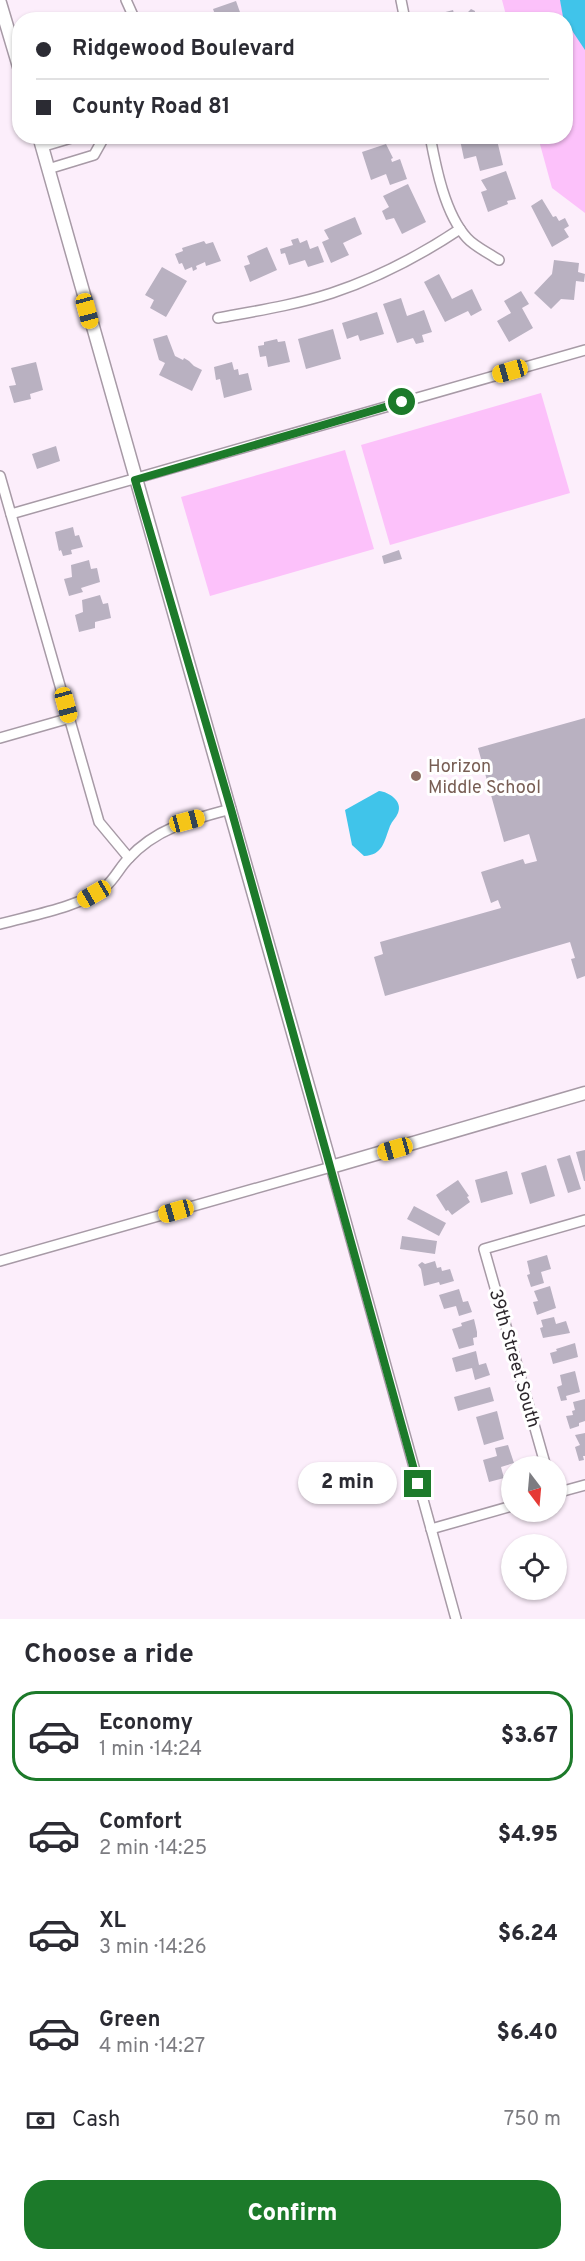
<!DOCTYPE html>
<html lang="en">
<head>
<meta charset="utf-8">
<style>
	:root { --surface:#fff; --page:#f7f7f7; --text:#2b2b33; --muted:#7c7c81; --line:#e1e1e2; --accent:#1c7a2a }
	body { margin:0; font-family:Overpass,sans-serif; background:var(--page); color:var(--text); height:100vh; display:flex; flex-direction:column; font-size:22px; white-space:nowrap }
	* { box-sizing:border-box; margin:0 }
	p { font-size:20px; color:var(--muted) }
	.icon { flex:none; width:33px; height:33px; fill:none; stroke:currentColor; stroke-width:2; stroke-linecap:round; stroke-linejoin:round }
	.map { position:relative; height:1619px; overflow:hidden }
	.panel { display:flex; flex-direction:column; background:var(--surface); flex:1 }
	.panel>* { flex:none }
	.guide { position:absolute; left:12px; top:12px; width:561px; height:132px; border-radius:24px; box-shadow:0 2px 4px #0004; display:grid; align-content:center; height:132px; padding:0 24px; background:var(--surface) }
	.needle { width:39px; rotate:164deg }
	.fabs { position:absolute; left:501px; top:1456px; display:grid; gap:12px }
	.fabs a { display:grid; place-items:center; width:66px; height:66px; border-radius:50%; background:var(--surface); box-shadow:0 2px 4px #0004; font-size:30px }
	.end { position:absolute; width:27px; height:27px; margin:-14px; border:8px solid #1c7a2a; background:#fff; box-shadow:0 0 0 3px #fff }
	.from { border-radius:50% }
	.bubble { position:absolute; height:42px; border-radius:21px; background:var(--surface); box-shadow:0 2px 4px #0004; font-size:20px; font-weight:800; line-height:42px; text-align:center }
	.car { position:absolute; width:18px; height:36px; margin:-18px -9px; border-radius:8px; box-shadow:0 0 4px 2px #0007; background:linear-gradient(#f5c518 24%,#345 0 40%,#f5c518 0 76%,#345 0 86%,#f5c518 0) }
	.guide b { display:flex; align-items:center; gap:21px; height:57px; font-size:22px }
	.guide b+b { border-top:2px solid var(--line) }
	.guide i { width:15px; height:15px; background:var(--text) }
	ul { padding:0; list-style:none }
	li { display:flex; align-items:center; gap:18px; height:90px; margin:0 12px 9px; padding:0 12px; border:3px solid transparent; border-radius:24px }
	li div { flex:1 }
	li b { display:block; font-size:22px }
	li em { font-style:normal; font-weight:800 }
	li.selected { border-color:var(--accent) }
	li>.icon { width:54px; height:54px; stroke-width:1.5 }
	h2 { padding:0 24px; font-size:27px; line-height:72px }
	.pay { display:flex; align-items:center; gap:15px; height:66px; padding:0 24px; font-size:22px }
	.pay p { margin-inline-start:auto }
	.action { display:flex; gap:12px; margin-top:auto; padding:12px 24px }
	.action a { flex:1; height:69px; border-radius:24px; background:var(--accent); color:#fff; font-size:24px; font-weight:800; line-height:69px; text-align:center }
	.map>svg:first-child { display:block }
</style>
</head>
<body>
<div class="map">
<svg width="585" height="1619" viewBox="0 0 585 1619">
	<rect width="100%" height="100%" fill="#fceefb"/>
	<g fill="#fcc1fa">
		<path d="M502 0H585V213L552 188 538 137 566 136V20L507 19Z"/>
		<path d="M541 393 570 493 390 545 361 445Z"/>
		<path d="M345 450 374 549 210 596 181 497Z"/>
	</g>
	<g fill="#40c4ea">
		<path d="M560 0H585V50L563 17Z"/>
		<path d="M379 791C389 792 403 801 398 813 396 818 392 821 390 826 384 842 383 855 364 856L352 845 345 810Z"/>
	</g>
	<g fill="#b9b1c1">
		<path d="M236 1 241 15 248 12 251 20H217L213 9Z"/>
		<path d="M471 9 475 11 474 20H440L438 14 453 10 455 17 466 14Z"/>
		<path d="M474 136H496L503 165 480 171 476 156 464 159 460 140Z"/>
		<path d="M386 144 393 158 391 159 392 162 400 159 407 179 390 185 386 174 371 180 362 152Z"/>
		<path d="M506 171 516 199 507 201 508 204 488 212 481 192 487 190 481 180Z"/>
		<path d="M408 184 426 222 402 234 394 218 386 220 382 211 389 207 383 196Z"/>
		<path d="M542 199 553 217 556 216 559 221 565 218 569 226 564 229 569 237 552 247 531 206Z"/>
		<path d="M355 217 362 234 343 243 349 255 331 263 322 242 329 239 324 230Z"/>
		<path d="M298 238 300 243 307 240 310 249 318 246 324 262 308 267 305 260 289 265 285 253 281 254 280 249 293 245 291 240Z"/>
		<path d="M204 241 206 244 213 242 221 261 206 266 205 262 196 266 197 269 193 271 192 267 185 270 182 263 179 264 175 254 183 251 182 248Z"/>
		<path d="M267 247 277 270 250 282 244 266 250 264 247 256Z"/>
		<path d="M554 260 579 263 578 272 585 274 584 282 576 281 574 300 561 299 551 309 534 293 552 274Z"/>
		<path d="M162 267 187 281 166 317 150 308 154 300 145 295Z"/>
		<path d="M439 274 452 299 472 289 482 310 471 316 468 311 445 322 424 282Z"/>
		<path d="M521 291 529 304 522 308 533 328 509 342 497 321 511 313 504 301Z"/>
		<path d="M401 298 407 316 424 310 432 332 422 335 424 342 416 344 413 338 397 343 383 304Z"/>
		<path d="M377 312 384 334 360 341 358 335 347 339 342 323Z"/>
		<path d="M333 329 341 359 306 369 298 339Z"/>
		<path d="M167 335 175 356 183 360 184 358 189 361 194 366 202 370 192 391 159 375 165 363 159 360 153 339Z"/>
		<path d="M277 339 278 342 285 341 290 362 268 367 266 356 260 357 258 346 264 345V342Z"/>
		<path d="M36 362 43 390 30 394 31 399 14 403 9 386 16 385 11 368Z"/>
		<path d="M232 362 234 370 238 369 239 375 248 373 252 390 224 398 220 379 216 380 214 367Z"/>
		<path d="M56 446 60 461 37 469 32 454Z"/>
		<path d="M73 527 75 536 79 535 83 547 71 550 72 554 63 556 61 550 59 551 55 532Z"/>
		<path d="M399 550 402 559 384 564 382 556Z"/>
		<path d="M89 560 91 569 97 568 100 582 81 588 83 592 69 596 64 579 72 577 71 565Z"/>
		<path d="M100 595 103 604 108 603 111 618 95 622V628L79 632 75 615 83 612 82 600Z"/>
		<path d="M585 718V976L577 979 571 959 575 958 570 942 385 996 374 957 383 954 380 942 501 908 498 900 491 903 481 872 523 859 525 864 537 861 529 834 504 842 478 748Z"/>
		<path d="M585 1150V1181H584L576 1152Z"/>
		<path d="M570 1155 581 1189 568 1193 557 1159Z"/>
		<path d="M546 1165 555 1196 530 1204 521 1173Z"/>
		<path d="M507 1171 513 1194 481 1203 475 1180Z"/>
		<path d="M458 1180 469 1196 467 1197 470 1202 452 1215 448 1210 446 1211 436 1195Z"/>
		<path d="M414 1206 446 1223 439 1236 407 1219Z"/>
		<path d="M402 1236 437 1241 435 1254 400 1249Z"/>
		<path d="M547 1255 551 1269 541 1272 544 1283 531 1287 527 1275 530 1274 527 1261Z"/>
		<path d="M435 1261 437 1268 441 1267 442 1271 450 1269 454 1281 440 1285 439 1282 424 1286 421 1269 418 1265 422 1262 425 1264Z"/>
		<path d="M550 1286 556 1308 537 1315 533 1302 538 1301 534 1291Z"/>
		<path d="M459 1289 463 1302 468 1301 472 1312 459 1316 456 1306 444 1309 439 1295Z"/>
		<path d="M554 1317 556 1324 566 1321 570 1333 543 1338 540 1328 543 1327 541 1320Z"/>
		<path d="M474 1319 477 1332V1337L473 1338 474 1345 459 1349 452 1329 462 1326 461 1323Z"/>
		<path d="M575 1343 578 1357 553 1364 550 1353 557 1351 556 1349Z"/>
		<path d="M476 1351 479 1365 486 1363 490 1375 475 1380 472 1368 456 1372 452 1358Z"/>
		<path d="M575 1371 580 1392 566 1396 567 1400 561 1401 557 1387 562 1385 560 1375Z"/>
		<path d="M490 1387 494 1401 458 1411 454 1397Z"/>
		<path d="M585 1399V1421L579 1423V1426L570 1429 566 1416 573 1415 572 1411 575 1410 573 1402Z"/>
		<path d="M497 1411 504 1439 484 1445 476 1417Z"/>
		<path d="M585 1433V1456H583L584 1460 579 1461 575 1447 580 1445 575 1435Z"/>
		<path d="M508 1445 514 1463 501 1467 504 1478 489 1482 483 1460 497 1456 495 1448Z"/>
	</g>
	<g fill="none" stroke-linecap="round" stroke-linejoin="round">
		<g stroke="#a79aa6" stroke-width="12">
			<g id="minor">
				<path d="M126 0 135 20"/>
				<path d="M401 0 405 20"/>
				<path d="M430 136C436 168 445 214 467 238 475 247 489 253 499 260"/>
				<path d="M41 147 78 136"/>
				<path d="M48 169 94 155 103 139 109 136"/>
				<path d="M218 318C256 311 295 305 332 293 377 278 421 255 460 229"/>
				<path d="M0 476 99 822 129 858"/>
				<path d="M11 514 585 350"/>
				<path d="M0 738 70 718"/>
				<path d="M0 924C32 915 78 908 105 887 114 880 120 867 128 859 156 828 193 819 231 809"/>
				<path d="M0 1261 331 1167 456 1619"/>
				<path d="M546 1467 484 1249 585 1220"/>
				<path d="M556 1493 585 1485"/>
				<path d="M431 1529 512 1506"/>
			</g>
		</g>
		<g stroke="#a79aa6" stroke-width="15">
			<g id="tertiary">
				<path d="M0 3 20 70"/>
				<path d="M39 136 331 1167 585 1093"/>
			</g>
		</g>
		<use href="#minor" stroke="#fff" stroke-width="9"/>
		<use href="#tertiary" stroke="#fff" stroke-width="12"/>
	</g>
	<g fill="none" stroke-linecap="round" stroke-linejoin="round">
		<path stroke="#1c7a2a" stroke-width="8" d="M402 402 135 480 231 809 418 1484"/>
	</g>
	<circle fill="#8d6e63" stroke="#fff" stroke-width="2" cx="416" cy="776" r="6"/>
	<g text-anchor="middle" stroke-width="6" stroke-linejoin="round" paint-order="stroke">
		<g font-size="18" fill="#785e54" stroke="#fff" text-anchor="start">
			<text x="428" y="772">Horizon<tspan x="428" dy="21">Middle School</tspan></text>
		</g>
		<g font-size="18" fill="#2d282d" stroke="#fff">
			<text transform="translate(515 1358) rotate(74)" y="6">39th Street South</text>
		</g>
	</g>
</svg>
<div class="fabs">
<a><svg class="needle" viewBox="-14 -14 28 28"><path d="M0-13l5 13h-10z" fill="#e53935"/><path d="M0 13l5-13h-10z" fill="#7c7c81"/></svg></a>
<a><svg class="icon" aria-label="locate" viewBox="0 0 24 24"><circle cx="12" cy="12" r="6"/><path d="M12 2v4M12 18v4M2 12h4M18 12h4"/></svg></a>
</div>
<i class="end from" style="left:402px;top:402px"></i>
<i class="end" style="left:418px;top:1484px"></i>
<div class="bubble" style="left:298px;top:1462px;width:99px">2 min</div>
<i class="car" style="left:87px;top:311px;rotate:165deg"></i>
<i class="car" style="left:510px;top:371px;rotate:254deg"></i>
<i class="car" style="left:66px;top:705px;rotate:165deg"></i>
<i class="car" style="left:187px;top:821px;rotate:75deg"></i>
<i class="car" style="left:94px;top:894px;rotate:240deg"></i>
<i class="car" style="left:395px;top:1149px;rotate:254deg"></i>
<i class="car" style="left:176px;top:1211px;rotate:254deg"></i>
<div class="guide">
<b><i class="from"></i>Ridgewood Boulevard</b>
<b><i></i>County Road 81</b>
</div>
</div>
<section class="panel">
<h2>Choose a ride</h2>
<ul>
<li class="selected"><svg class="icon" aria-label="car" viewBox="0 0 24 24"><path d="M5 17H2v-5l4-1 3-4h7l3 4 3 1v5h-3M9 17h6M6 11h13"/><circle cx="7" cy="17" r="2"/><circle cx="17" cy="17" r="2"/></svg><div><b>Economy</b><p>1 min · 14:24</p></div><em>$3.67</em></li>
<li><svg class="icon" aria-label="car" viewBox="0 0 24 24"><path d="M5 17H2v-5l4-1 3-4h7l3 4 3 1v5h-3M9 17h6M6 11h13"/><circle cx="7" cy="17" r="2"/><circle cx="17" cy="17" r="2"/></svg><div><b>Comfort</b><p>2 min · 14:25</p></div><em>$4.95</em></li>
<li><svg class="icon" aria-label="car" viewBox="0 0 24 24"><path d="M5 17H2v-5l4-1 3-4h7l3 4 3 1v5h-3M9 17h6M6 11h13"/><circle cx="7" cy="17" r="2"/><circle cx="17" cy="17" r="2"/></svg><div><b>XL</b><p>3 min · 14:26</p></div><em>$6.24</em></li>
<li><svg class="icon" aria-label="car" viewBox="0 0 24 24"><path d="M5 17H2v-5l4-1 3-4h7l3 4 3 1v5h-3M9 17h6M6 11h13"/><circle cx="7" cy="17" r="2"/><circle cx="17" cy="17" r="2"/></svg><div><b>Green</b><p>4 min · 14:27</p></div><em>$6.40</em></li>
</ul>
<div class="pay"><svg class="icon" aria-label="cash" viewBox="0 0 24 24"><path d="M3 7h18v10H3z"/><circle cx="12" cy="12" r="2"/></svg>Cash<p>750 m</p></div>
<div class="action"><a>Confirm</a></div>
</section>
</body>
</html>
